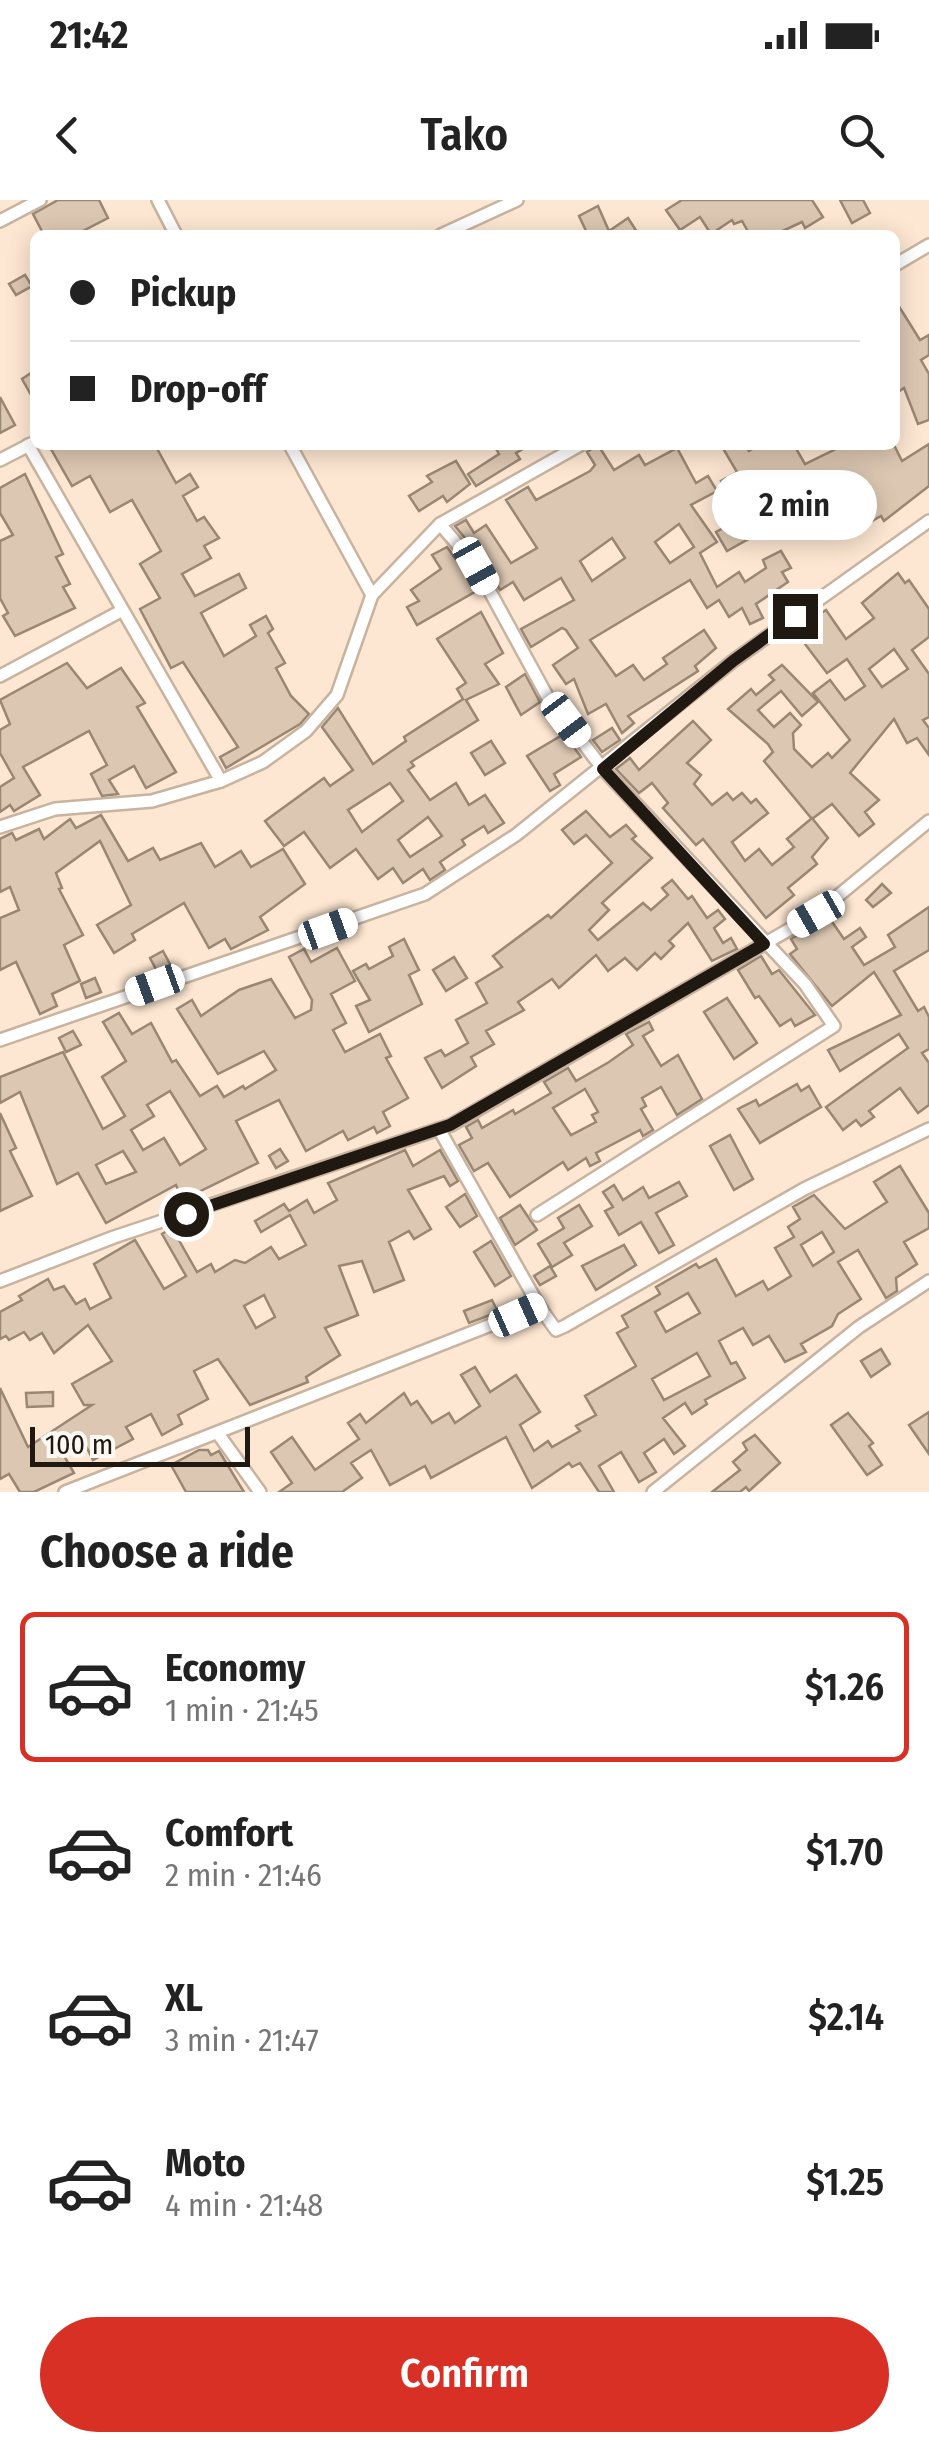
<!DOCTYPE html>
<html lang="en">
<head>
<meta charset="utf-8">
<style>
	:root { --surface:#fff; --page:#f2f2f2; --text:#222; --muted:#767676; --line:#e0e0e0; --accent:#d93025 }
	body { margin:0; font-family:"Fira Sans Condensed",sans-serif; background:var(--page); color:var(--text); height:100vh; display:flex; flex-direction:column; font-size:38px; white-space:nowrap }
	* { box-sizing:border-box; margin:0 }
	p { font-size:32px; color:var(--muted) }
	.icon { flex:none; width:55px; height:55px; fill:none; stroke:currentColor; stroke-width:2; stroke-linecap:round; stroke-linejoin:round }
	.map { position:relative; height:1292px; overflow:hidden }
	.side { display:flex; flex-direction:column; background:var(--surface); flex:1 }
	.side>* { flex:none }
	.hud { position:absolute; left:30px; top:30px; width:870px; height:220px; border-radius:15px; box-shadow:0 5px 25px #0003; display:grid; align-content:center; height:220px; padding:0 40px; background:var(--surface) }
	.scale { position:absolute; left:30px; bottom:25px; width:220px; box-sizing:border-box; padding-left:10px; border:5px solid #201911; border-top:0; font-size:28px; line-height:35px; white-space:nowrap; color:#201911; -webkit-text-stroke:8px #fcf8f3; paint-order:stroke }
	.end { position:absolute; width:45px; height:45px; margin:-22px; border:12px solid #201911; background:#fff; box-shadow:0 0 0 5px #fff }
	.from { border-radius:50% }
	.bubble { position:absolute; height:70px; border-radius:35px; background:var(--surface); box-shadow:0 5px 25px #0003; font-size:32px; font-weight:600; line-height:70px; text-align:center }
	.car { position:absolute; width:30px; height:60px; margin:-30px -15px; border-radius:12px; box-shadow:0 0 8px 2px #0007; background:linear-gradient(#fff 24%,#345 0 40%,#fff 0 76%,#345 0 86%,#fff 0) }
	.hud b { display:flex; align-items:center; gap:35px; height:95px; font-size:38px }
	.hud b+b { border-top:2px solid var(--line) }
	.hud i { width:25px; height:25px; background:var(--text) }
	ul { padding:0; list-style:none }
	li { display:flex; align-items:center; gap:30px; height:150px; margin:0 20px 15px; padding:0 20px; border:5px solid transparent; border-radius:15px }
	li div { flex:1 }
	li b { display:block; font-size:38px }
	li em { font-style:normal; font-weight:600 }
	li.on { border-color:var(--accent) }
	li>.icon { width:90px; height:90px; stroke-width:1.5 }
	h2 { padding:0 40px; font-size:45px; line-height:120px }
	.action { display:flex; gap:20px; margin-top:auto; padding:20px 40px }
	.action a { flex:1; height:115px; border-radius:60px; background:var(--accent); color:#fff; font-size:40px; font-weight:600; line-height:115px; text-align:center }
	.status { display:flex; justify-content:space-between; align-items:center; height:70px; padding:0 50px; background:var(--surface); direction:ltr }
	.status svg { height:28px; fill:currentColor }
	header { display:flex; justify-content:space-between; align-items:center; height:130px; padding:0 40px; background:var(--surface); font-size:45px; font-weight:600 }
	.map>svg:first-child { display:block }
</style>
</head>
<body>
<div class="status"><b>21:42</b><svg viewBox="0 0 49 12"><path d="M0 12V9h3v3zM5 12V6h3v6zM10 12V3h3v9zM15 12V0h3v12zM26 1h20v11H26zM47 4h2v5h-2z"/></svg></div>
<header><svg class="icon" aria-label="back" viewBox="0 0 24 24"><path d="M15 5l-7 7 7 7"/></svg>Tako<svg class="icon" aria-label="search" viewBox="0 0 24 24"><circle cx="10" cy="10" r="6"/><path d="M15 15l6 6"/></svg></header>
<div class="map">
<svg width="929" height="1292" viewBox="0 0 929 1292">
	<rect width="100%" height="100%" fill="#fde7d2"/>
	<g fill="#dcc7b2" stroke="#9a8773" stroke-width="2.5" fill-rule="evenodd">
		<path d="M58 0H99L108 18 75 35H44L33 14Z"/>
		<path d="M682 0H812L823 17 805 28 802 22 774 35H750L742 21 734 24 732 20 711 34 700 17 680 30 666 10Z"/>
		<path d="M840 0H863L870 13 852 23Z"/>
		<path d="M598 6 609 31 628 18 639 35H588L579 16Z"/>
		<path d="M25 75 32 86 16 95 9 84Z"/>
		<path d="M895 100 920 140 929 135V155L921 160 929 174V220L918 224 904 188 895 194Z"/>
		<path d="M31 173 35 179V202L22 179Z"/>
		<path d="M0 197 15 225 0 233Z"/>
		<path d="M929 244V286L884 321 881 316 858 329 844 305 831 313 822 298 727 351 716 332 742 318 721 281 737 272 721 245H745L749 251 758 245H794L805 264 844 245H894L902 261Z"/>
		<path d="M59 245H155L176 283 190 274 198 287 183 296 197 321 204 317 219 338 204 346 211 358 182 374 195 396 239 374 246 388 201 413 224 456 256 436 250 425 266 416 273 429 268 433 285 463 276 468 291 496 309 514 300 524 226 568 220 557 238 547 183 462 171 468 140 409 160 398 140 364 161 351 132 300 110 312 90 276 72 286 51 249Z"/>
		<path d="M494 245H530L516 253 520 259 476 286 468 274 499 254Z"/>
		<path d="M598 245 614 270 639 255 645 265 677 248 696 283 708 276 717 291 691 305 717 342 700 353 717 387 739 372 745 382 766 368 763 360 781 351 791 368 782 372 788 382 756 404 763 418 750 424 742 408 729 417 719 400 707 408 690 380 590 440 616 476 633 465 644 480 667 464 663 458 704 430 716 448 695 466 698 471 628 516 634 523 622 533 606 504 588 514 574 479 566 484 553 465 578 448 566 430 562 428 531 447 521 429 574 400 561 378 524 400 513 382 500 390 483 360 455 326 466 320 474 333 486 325 511 363 537 348 506 300 528 287 536 300 590 271 595 265 587 252ZM679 324 694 347 670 363 655 342ZM612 338 625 358 592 381 580 361Z"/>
		<path d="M456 261 470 284 447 302 443 296 419 311 409 296 432 282 427 276Z"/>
		<path d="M25 274 63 354 56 357 70 384 63 387 75 408 15 436 3 416 8 413 0 398V341L13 335 0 313V288Z"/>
		<path d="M447 347 478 390 417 425 407 407 419 401 411 390 441 369 432 355Z"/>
		<path d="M898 373 905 383 909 380 929 409V437L912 450 929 474V517L923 520 929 528V555L917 538 907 543 894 519 850 573 879 600 865 612 874 624 859 636 832 604 812 619 764 561 773 552 768 544 728 509 751 489 756 495 774 480 769 475 782 465 818 502 802 516 781 491 758 510 774 527 790 513 801 525 793 533 794 549 812 567 828 553 832 558 850 540 813 493 830 480 845 500 865 486 847 459 827 473 802 440 806 437 800 428 826 410 846 439 874 418 862 403ZM894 449 908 469 882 487 869 469Z"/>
		<path d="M481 412 503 453 485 464 499 484 466 500 478 520 411 562 414 566 408 570 430 600 456 583 469 605 485 595 504 623 488 633 484 626 462 640 465 645 440 662 445 670 430 680 423 669 403 683 393 668 378 679 356 649 330 668 304 632 284 646 265 621 324 578 330 586 353 570 322 527 338 508 373 564 406 541 404 537 463 499 457 489 466 483 437 439ZM390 583 403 601 362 632 348 610ZM428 617 442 636 410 657 398 640Z"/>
		<path d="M67 463 87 488 121 468 145 503 137 507 176 572 146 588 134 566 109 580 118 594 102 596 91 574 107 565 89 531 23 567 40 595 14 611 10 605 0 612V587L14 578 0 553V530L10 524 0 500Z"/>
		<path d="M525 474 540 502 521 515 506 487Z"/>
		<path d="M693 521 711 540 687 563 701 575 694 584 712 605 727 593 733 600 742 593 751 603 756 599 768 613 732 642 745 661 759 649 772 665 794 647 787 639 812 618 828 638 812 657 817 664 788 688 794 695 766 718 703 639 696 645 663 608 668 603 652 583 639 593 616 569 630 558 639 570Z"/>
		<path d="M612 528 620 540 602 552 593 540Z"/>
		<path d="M564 534 581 557 554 574 560 585 550 591 527 556Z"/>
		<path d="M491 541 505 563 485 575 471 553Z"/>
		<path d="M586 611 610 637 626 625 636 636 632 639 652 658 602 703 609 710 589 730 598 740 643 703 651 710 668 695 662 688 672 680 688 699 692 696 707 718 718 710 725 719 714 728 723 743 731 738 737 749 712 761 688 723 669 741 674 746 661 759 655 753 637 770 625 758 608 771 596 755 559 788 552 779 518 802 524 810 486 831 494 844 471 857 476 866 442 888 425 858 441 850 445 856 468 843 456 820 487 803 476 783 502 767 493 756 548 715 551 718 612 663 586 635 574 644 562 630Z"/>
		<path d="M101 615 128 661 153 648 160 660 201 643 215 667 241 651 251 667 283 649 305 684 260 717 268 730 231 749 225 739 209 748 184 703 132 734 135 740 114 753 97 725 131 705 100 641 56 673 62 688 59 689 83 735 64 745 80 781 52 794 57 806 40 814 16 762 0 770V718L19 710 10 687 0 692V639L12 633 16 640 39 629 44 639 70 619 76 628Z"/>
		<path d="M882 684 891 693 873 707 866 700Z"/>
		<path d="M929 707V750L894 771 918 811 924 807 929 817V849L922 853 929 863V905L918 913 900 888 869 911 874 917 861 926 856 920 843 930 826 907 908 848 899 834 840 871 828 850 901 815 874 772 832 806 790 754 797 749 791 739 828 716 844 739 860 728 866 737 852 747 864 765 895 747 888 735Z"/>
		<path d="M404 739 419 770 409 775 422 804 369 832 356 806 370 800 353 771 366 764 369 769 393 756 389 747Z"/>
		<path d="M337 748 355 781 331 794 346 823 333 830 345 852 380 834 391 856 386 858 408 898 383 912 390 926 377 933 374 927 348 940 343 931 306 951 279 900 236 921 258 963 182 1000 176 985 106 1023 78 973 57 984 20 892 0 903V877L63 852 103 929 125 916 102 877 126 861 103 822 119 813 132 834 151 823 172 862 176 860 200 896 217 886 224 897 243 886 245 889 276 870 264 851 218 874 177 809 192 800 201 816 239 790 271 779 295 818 311 810 312 800 289 757 304 749 311 762ZM170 891 206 949 180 965 164 938 143 950 131 930 154 916 147 905ZM123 951 136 972 106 984 96 965Z"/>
		<path d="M163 751 171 766 158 773 150 758Z"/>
		<path d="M761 756 772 774 779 770 815 815 795 826 791 819 780 826 759 796 755 798 738 770Z"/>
		<path d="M454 757 467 778 446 791 433 770Z"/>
		<path d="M95 778 101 792 86 798 81 784Z"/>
		<path d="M727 798 757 843 734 859 704 812Z"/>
		<path d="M649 822 653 830 643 836 661 866 678 855 702 899 677 915 661 887 642 898 646 906 641 909 653 930 643 936 640 930 596 953 600 961 590 966 586 958 568 970 563 962 510 997 488 963 474 971 459 945 472 938 466 927 478 920 482 928 513 910 515 914 551 893 544 882 568 868 576 881 609 862 633 845 626 834ZM585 889 598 912 592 915 596 922 571 935 553 908Z"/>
		<path d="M73 831 81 845 66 852 59 838Z"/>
		<path d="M797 884 801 891 809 886 821 907 760 943 738 909 756 900 759 906Z"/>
		<path d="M0 913 16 948 10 951 32 996 0 1011Z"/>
		<path d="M730 935 753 979 734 990 710 946Z"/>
		<path d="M280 949 288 961 276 968 269 956Z"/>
		<path d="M405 950 413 966 440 950 458 981 450 986 444 976 408 990 431 1029 414 1039 409 1031 389 1042 404 1080 374 1092 362 1061 339 1066 358 1115 325 1128 340 1155 306 1177 308 1182 250 1205 218 1159 194 1171 208 1199 178 1215 182 1224 162 1235 151 1214 126 1227 133 1239 93 1260 84 1242 63 1254 74 1273 34 1292H20L9 1274 0 1279V1188L28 1247 92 1205H84L72 1184 112 1161 88 1125 54 1153 42 1133 30 1140 24 1132 9 1140 6 1136 0 1139V1112L22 1100 19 1096 48 1079 54 1090 64 1086 76 1104 85 1099 90 1109 111 1098 94 1064 135 1040 164 1089 186 1076 162 1034 172 1028 197 1072 211 1064 215 1072 235 1060 245 1063 271 1047 279 1059 306 1045 290 1015 261 1032 255 1021 284 1004 289 1011 307 1000 314 1013 337 1000 328 983ZM264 1095 275 1117 256 1128 244 1106Z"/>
		<path d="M900 966 929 1013V1028L904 1042 917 1064 896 1078 897 1091 886 1098 858 1050 838 1062 861 1099 838 1114 832 1126 801 1144 806 1152 785 1162 769 1136 753 1145 743 1128 719 1141 731 1164 736 1162 745 1178 705 1200 707 1204 692 1214 685 1203 663 1218 685 1246 674 1254 664 1239 644 1253 656 1272 639 1282 621 1252 599 1266 614 1292H599L580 1263 572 1267 569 1263 532 1288 506 1237 431 1278 425 1266 390 1285 371 1250 351 1263 362 1278 342 1292H279L292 1283 271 1252 292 1237 315 1270 359 1239 348 1223 360 1214 366 1223 404 1193 411 1205 417 1201 432 1223 449 1213 455 1223 480 1206 461 1175 475 1167 490 1192 516 1175 540 1212 520 1225 534 1251 548 1241 552 1247 580 1231 576 1226 596 1215 585 1196 636 1166 617 1133 628 1127 622 1116 660 1094 656 1087 696 1064 699 1068 716 1059 736 1096 763 1081 768 1090 791 1076 775 1048 794 1037 788 1027 800 1019 793 1007 814 995 845 1029 887 1002 874 982ZM822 1032 834 1052 813 1066 801 1045ZM688 1093 700 1113 666 1132 655 1112ZM697 1153 710 1176 664 1200 652 1179Z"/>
		<path d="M679 982 687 996 656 1013 674 1045 659 1053 641 1022 619 1035 605 1011 613 1007 603 992 614 985 623 1000 643 987 649 998Z"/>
		<path d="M465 994 477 1016 460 1027 446 1007Z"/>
		<path d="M520 1005 537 1030 515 1045 500 1018Z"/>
		<path d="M579 1005 592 1026 564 1043 572 1055 552 1067 538 1044 564 1028 558 1018Z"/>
		<path d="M491 1041 511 1076 495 1086 474 1052Z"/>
		<path d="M624 1045 636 1065 596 1090 582 1066Z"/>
		<path d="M550 1066 556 1076 540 1085 534 1076Z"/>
		<path d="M492 1100 498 1112 469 1123 464 1111Z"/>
		<path d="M881 1149 890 1164 871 1177 861 1161Z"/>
		<path d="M53 1192V1206L27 1207 26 1193Z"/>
		<path d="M929 1212V1254L909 1225Z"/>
		<path d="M848 1213 873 1243 869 1246 882 1265 867 1275 831 1225Z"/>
		<path d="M755 1235 780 1263 749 1291 746 1287 740 1292H712L740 1270 733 1262 747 1250 743 1243Z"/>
		<path d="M199 1250H208L211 1255 219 1251 244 1292H186L171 1265Z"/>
	</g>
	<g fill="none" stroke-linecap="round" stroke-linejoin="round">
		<g stroke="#c8b39f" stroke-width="16">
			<g id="street">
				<path d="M158 0 176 35"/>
				<path d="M0 21 40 0"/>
				<path d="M441 35 517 0"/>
				<path d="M895 65 929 45"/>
				<path d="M28 245 221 581"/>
				<path d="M0 260 35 242"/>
				<path d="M440 324 476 366 547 496 603 569 805 784 834 826 537 1015"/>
				<path d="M372 395 440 324 580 245"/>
				<path d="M0 476 121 411"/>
				<path d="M0 627 55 609 152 601 221 581 263 562 306 531 337 495 372 395 290 245"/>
				<path d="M0 840 425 694 516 635 733 461 929 321"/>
				<path d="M0 1081 114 1037 451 925 816 714 929 621"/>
				<path d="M539 1106 556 1130 565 1126 804 989 929 929"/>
				<path d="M219 1235 260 1292"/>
				<path d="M65 1292 539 1106 439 929"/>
				<path d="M653 1292 859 1127 929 1081"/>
			</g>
		</g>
		<use href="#street" stroke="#fff" stroke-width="11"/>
	</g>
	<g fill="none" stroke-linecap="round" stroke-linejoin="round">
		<path stroke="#201911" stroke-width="12" d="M186 1014 450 925 764 744 603 569 733 461 795 416"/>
	</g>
</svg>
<div class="scale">100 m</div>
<i class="end from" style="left:186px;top:1014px"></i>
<i class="end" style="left:795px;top:416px"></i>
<div class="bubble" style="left:712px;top:270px;width:165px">2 min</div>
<i class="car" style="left:476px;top:366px;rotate:151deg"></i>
<i class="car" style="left:566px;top:520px;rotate:143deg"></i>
<i class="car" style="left:816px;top:714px;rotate:240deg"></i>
<i class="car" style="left:328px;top:729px;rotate:70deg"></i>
<i class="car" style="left:155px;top:785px;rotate:250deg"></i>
<i class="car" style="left:518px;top:1115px;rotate:66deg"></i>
<div class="hud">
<b><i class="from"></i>Pickup</b>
<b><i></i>Drop-off</b>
</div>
</div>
<section class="side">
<h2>Choose a ride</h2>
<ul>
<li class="on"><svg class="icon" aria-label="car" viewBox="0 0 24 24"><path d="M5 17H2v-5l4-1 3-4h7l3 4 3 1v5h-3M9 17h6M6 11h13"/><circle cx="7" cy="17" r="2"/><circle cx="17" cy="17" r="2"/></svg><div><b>Economy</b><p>1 min · 21:45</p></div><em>$1.26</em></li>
<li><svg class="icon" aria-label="car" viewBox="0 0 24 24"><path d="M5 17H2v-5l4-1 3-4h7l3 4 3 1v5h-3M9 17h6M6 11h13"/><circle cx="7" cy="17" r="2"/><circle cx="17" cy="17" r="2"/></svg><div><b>Comfort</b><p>2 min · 21:46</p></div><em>$1.70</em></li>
<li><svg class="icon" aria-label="car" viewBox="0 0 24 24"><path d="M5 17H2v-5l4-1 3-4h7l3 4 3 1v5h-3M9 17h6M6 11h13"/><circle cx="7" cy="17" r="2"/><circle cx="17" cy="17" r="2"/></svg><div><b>XL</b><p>3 min · 21:47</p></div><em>$2.14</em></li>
<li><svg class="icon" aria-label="car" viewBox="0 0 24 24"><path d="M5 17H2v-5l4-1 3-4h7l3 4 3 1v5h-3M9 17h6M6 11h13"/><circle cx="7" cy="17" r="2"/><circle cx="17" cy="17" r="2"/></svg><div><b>Moto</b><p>4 min · 21:48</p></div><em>$1.25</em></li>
</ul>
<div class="action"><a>Confirm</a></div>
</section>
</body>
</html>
